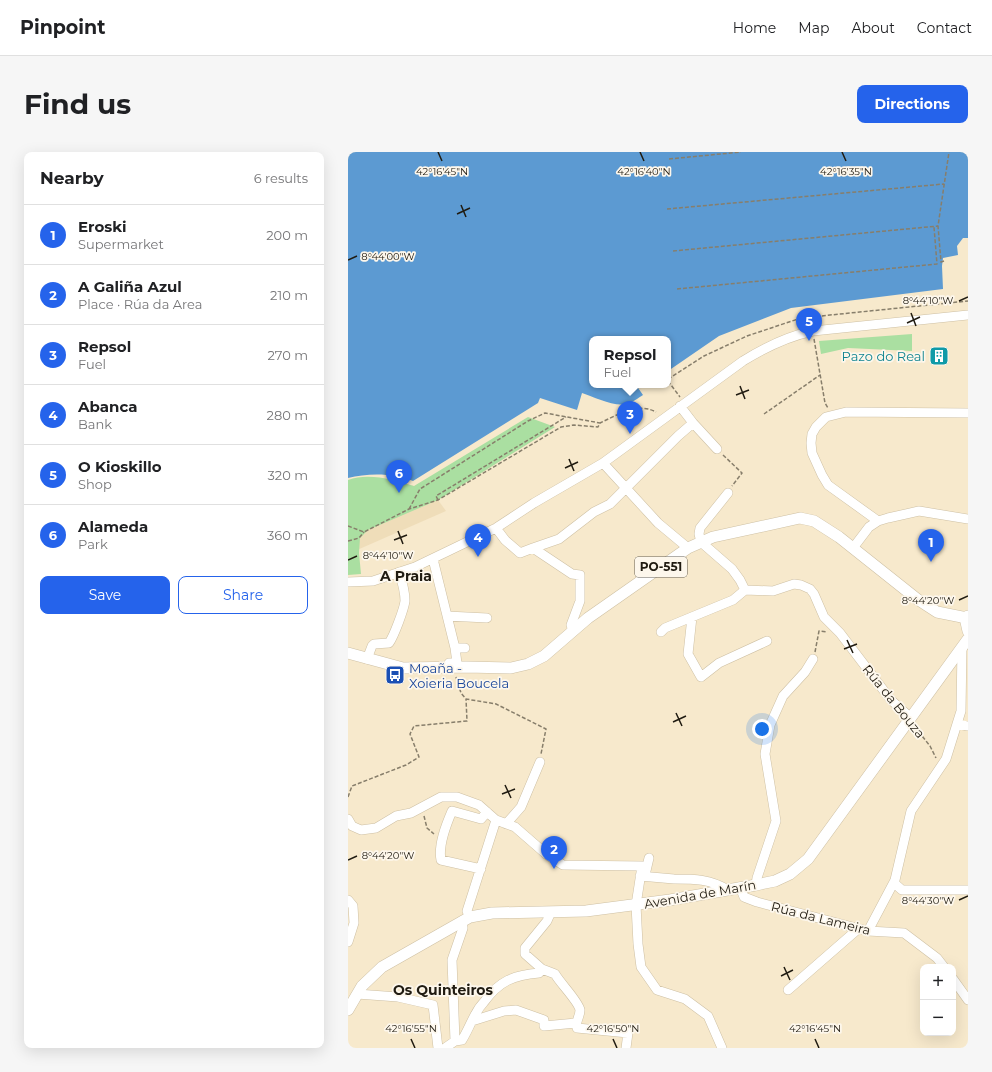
<!DOCTYPE html>
<html lang="en">
<head>
<meta charset="utf-8">
<style>
  :root { --surface:#fff; --page:#f6f6f6; --text:#202124; --muted:#757577; --line:#e0e0e0; --accent:#2563eb }
  body { margin:0; font-family:Montserrat,sans-serif; background:var(--page); color:var(--text) }
  .controls { position:absolute; right:12px; bottom:12px; display:grid; overflow:hidden; border-radius:8px; box-shadow:0 4px 16px #0002 }
  .controls button { width:36px; height:36px; display:grid; place-items:center; padding:0; border:0; border-bottom:1px solid var(--line); background:var(--surface); color:var(--text); font:20px sans-serif }
  .you { position:absolute; left:414px; top:577px; width:14px; height:14px; margin:-10px; border:3px solid #fff; border-radius:50%; background:#1a73e8; box-shadow:0 0 0 6px #1a73e833 }
  .badge { display:grid; place-items:center; width:26px; height:26px; border-radius:50%; background:var(--accent); color:#fff; font-size:13px; font-weight:700 }
  .pin { position:absolute; translate:-50% -33px; filter:drop-shadow(0 1px 2px #0008) }
  .pin::after { content:''; position:absolute; top:21px; width:14px; height:12px; background:inherit; clip-path:polygon(0 0,100% 0,50% 100%) }
  .popup { position:absolute; left:241px; top:184px; width:82px; height:52px; box-sizing:border-box; display:grid; place-content:center; border-radius:8px; background:var(--surface); filter:drop-shadow(0 1px 3px #0005); font-size:13px; white-space:nowrap; color:var(--muted) }
  .popup b { font-size:15px; color:var(--text) }
  .popup::after { content:''; position:absolute; left:50%; top:100%; margin-left:-8px; border:8px solid transparent; border-top-color:var(--surface) }
  .list { margin:0; padding:0; list-style:none }
  h2 { display:flex; justify-content:space-between; align-items:center; height:52px; margin:0; padding:0 16px; font-size:17px }
  h2 small { font-size:13px; font-weight:400; color:var(--muted) }
  .list li { display:grid; grid-template-columns:26px 1fr auto; gap:12px; align-items:center; box-sizing:border-box; height:60px; padding:0 16px; border-top:1px solid var(--line) }
  .list b { display:block; font-size:15px; white-space:nowrap }
  .list p { margin:0; font-size:13px; white-space:nowrap; color:var(--muted) }
  .list em { font-size:13px; font-style:normal; color:var(--muted) }
  .actions { display:flex; gap:8px; padding:12px 16px }
  .actions a { flex:1; padding:9px 0; border:1px solid var(--accent); border-radius:8px; text-align:center; font-size:14px; color:var(--accent) }
  .actions .main { background:var(--accent); color:#fff }
  .map { position:relative; flex:none; width:620px; height:896px; overflow:hidden; border-radius:8px }
  header { display:flex; align-items:center; gap:24px; box-sizing:border-box; height:56px; padding:0 20px; background:var(--surface); border-bottom:1px solid var(--line) }
  header strong { font-size:19px }
  nav { display:flex; gap:22px; margin-inline-start:auto; font-size:14px }
  .intro { display:flex; align-items:center; justify-content:space-between; box-sizing:border-box; height:96px; padding:0 24px }
  h1 { margin:0; font-size:28px }
  .button { padding:10px 18px; border-radius:8px; background:var(--accent); color:#fff; font-size:14px; font-weight:700 }
  main { display:flex; gap:24px; padding:0 24px }
  aside { flex:1; background:var(--surface); border-radius:8px; box-shadow:0 4px 16px #0002 }
  .map>svg:first-child { display:block }
  .built { fill:#efddb9 }
  .green { fill:#aadfa1 }
  .water { fill:#5c9ad2 }
  .lines { fill:none; stroke-linecap:round; stroke-linejoin:round }
  .minor-casing { stroke:#cec0a4; stroke-width:10 }
  .major-casing { stroke:#cec0a4; stroke-width:12 }
  .path { stroke:#877e6b; stroke-width:1.5; stroke-dasharray:4 2; stroke-linecap:butt }
  .minor { stroke:#fff; stroke-width:9 }
  .major { stroke:#fff; stroke-width:11 }
  .ticks { fill:none; stroke:#201b11; stroke-width:1.5 }
  .labels { text-anchor:middle; stroke-width:3.5; stroke-linejoin:round; paint-order:stroke }
  .shield { fill:#fdf7ec; stroke:#625d53; stroke-width:1 }
  .shield-label { font-size:12px; font-weight:bold; fill:#201b11 }
  .culture-label { font-size:13px; fill:#0d838f; stroke:#fdf7ec; text-anchor:end }
  .transit-label { font-size:13px; fill:#164399; stroke:#fdf7ec; text-anchor:start }
  .street-label { font-size:13px; fill:#201b11; stroke:#fdf7ec }
  .neighbourhood-label { font-size:14px; font-weight:bold; fill:#201b11; stroke:#fdf7ec }
  .ticks-label { font-size:10px; text-anchor:middle; fill:#201b11; stroke:#fdf7ec; stroke-width:3.5; stroke-linejoin:round; paint-order:stroke }
</style>
</head>
<body>
<header>
<strong>Pinpoint</strong>
<nav><a>Home</a><a>Map</a><a>About</a><a>Contact</a></nav>
</header>
<div class="intro"><h1>Find us</h1><a class="button">Directions</a></div>
<main>
<aside>
<h2>Nearby<small>6 results</small></h2>
<ul class="list">
<li><span class="badge">1</span><div><b>Eroski</b><p>Supermarket</p></div><em>200 m</em></li>
<li><span class="badge">2</span><div><b>A Galiña Azul</b><p>Place · Rúa da Area</p></div><em>210 m</em></li>
<li><span class="badge">3</span><div><b>Repsol</b><p>Fuel</p></div><em>270 m</em></li>
<li><span class="badge">4</span><div><b>Abanca</b><p>Bank</p></div><em>280 m</em></li>
<li><span class="badge">5</span><div><b>O Kioskillo</b><p>Shop</p></div><em>320 m</em></li>
<li><span class="badge">6</span><div><b>Alameda</b><p>Park</p></div><em>360 m</em></li>
</ul>
<div class="actions"><a class="main">Save</a><a>Share</a></div>
</aside>
<div class="map">
<svg width="620" height="896" viewBox="0 0 620 896">
  <rect width="100%" height="100%" fill="#f7e9cc"/>
  <path class="built" d="M53,330l13,4 24,14 8,11 -98,43v-12l23,-35z"/>
  <path class="green" d="M564,182v17l-64,-3 -27,6 -2,-13z
    M180,265l27,10 -117,73 -70,30 -8,8 -1,15 2,21 -13,1v-95c21,-8 46,0 66,6z"/>
  <path class="water" d="M0,0h620v86h-5l-6,8 1,9 -15,3 -1,8 1,23 -152,19 -72,28 -51,35v-32h-76v46h44l7,10c-5,3 -11,8 -17,9 -12,3 -32,-7 -44,-11l-5,17 -37,-12 -2,5 -125,78c-19,-8 -45,-8 -65,-3z"/>
  <g class="lines">
    <g class="minor-casing">
      <path id="minor" d="M345,271l24,26
        M255,311l55,60 30,25
        M380,341l-28,35 -1,6 2,8 31,27 8,11 5,10
        M530,369l-50,-36 -6,-10 -10,-22 -1,-10 1,-9 4,-7 10,-10 20,-5 122,1
        M148,376l9,12 15,13 13,-5 39,26 8,1v26l-9,24 2,5
        M185,396l26,-9 35,-27 16,-8 68,-68 15,-13 -13,-17
        M505,396l16,-21 9,-6 10,-3 31,-7 49,8
        M85,407l22,89 2,15h-8v2
        M0,430l25,-1 42,-14 81,-39 38,-25 69,-40 140,-102c21,-13 46,-25 70,-30l155,-16
        M397,438l28,1 21,-7 7,1 9,4 4,5 10,23 16,16 51,67 20,18
        M99,464l40,2
        M344,465l-4,37 13,23 18,-14 48,-22
        M313,480l4,-4 68,-28 12,-10
        M107,496h10
        M19,507l5,-13 2,-2 15,-1c5,-7 15,-34 16,-42 0,-10 -3,-20 -6,-29
        M609,572l11,2
        M0,667l4,7 9,4 15,-2 20,-12 15,-3 30,-16h16l22,8 17,15 19,7 31,27 17,11 79,1 -6,39 2,39 3,23 16,23 28,9 23,17 14,32
        M158,672l15,-17 19,-45
        M133,717l-40,-9c-3,-15 5,-35 11,-49l29,8 6,-7
        M297,723l4,-17
        M292,724c12,1 23,2 34,3 21,0 36,0 54,11
        M546,731l8,7h66
        M408,733l1,-7 19,-57 -11,-67 5,-29 13,-29 22,-24 8,-13
        M392,735l4,10 13,5 111,29 36,2 33,25 7,9
        M0,748l5,6 1,17 -6,19
        M122,765l-3,-6 29,-91
        M520,779l27,-51 16,-69 35,-52 15,-48 1,-64
        M194,817l13,5c5,9 24,28 25,36 0,7 -5,11 -3,18l51,5 -2,15
        M605,827l15,21
        M440,838l70,-61
        M9,842l41,3 35,8 5,43
        M124,869l32,-10 12,-1 28,10v6l32,-3
        M107,889l7,-1c5,-8 8,-16 13,-25 2,-4 5,-9 9,-13 15,-21 30,-27 55,-29l3,-4 -17,-15v-6l22,-27 4,-9
        M97,896l10,-7 -3,-81 11,-32 -1,-7"/>
    </g>
    <g class="major-casing">
      <path id="major" d="M620,464l-2,6 2,9
        M0,501l55,15 63,-1 45,1 17,-4 16,-8 44,-38 100,-70 25,-11 87,-19 14,3 25,16 78,62 20,13 30,6
        M0,858l14,-24 20,-19 88,-50 22,-4 94,-2 84,-11 86,-15 19,-4 15,-7 18,-15 160,-220"/>
    </g>
    <path class="path" d="M321,7l72,-7
      M319,57l277,-25
      M325,99l265,-25
      M596,109l-3,1 -3,-36 11,-74
      M329,137l260,-25 -3,-37
      M466,187l11,64 3,5
      M320,227l36,-23 43,-20 54,-18 167,-17
      M320,229l12,16
      M416,262l56,-39
      M375,303l19,18 -10,13
      M90,348l-2,-4 130,-79
      M61,357l11,-20 108,-68 17,-8 55,10
      M0,374l16,6 45,-23 29,-9 123,-73 13,-2 24,2 2,-4c17,-8 38,-21 56,-11
      M0,389l11,-3 5,-6
      M467,500l4,-21 8,1
      M108,525l5,16 5,6 30,5 50,25 -5,25
      M567,575l15,19 6,12
      M0,645l4,-11 54,-21 13,-8 -9,-23 4,-8 53,-5 -1,-22
      M76,664l3,12 7,6"/>
    <use href="#minor" class="minor"/>
    <use href="#major" class="major"/>
  </g>
  <path class="ticks" d="M90,0l4,9M292,0l4,9M494,0l4,9M113,53l5,12M109,62l13,-6M0,108l9,-4M611,149l9,-4M563,161l5,13M559,171l13,-6M392,234l5,13M388,243l13,-5M221,307l5,12M217,316l13,-6M50,379l5,13M46,388l13,-5M0,408l9,-4M611,448l9,-4M499,488l6,13M496,497l13,-5M328,561l6,13M325,570l13,-6M157,633l6,13M154,642l13,-5M0,708l9,-4M611,748l9,-4M436,815l6,13M433,824l12,-6M63,887l4,9M265,887l4,9M467,887l4,9"/>
  <defs>
    <g id="building-square" transform="scale(1)"><rect x="-9" y="-9" width="18" height="18" rx="4" fill="#0f9aa8" stroke="#fdf7ec"/><path d="M-4-6H4V6H1V3H-1V6H-4ZM-2.5-4.3h1.7v1.8h-1.7ZM.8-4.3h1.7v1.8H.8ZM-2.5-1h1.7V.8h-1.7ZM.8-1h1.7V.8H.8Z" fill="#fff"/></g>
    <g id="bus-square" transform="scale(1)"><rect x="-9" y="-9" width="18" height="18" rx="4" fill="#1a4fb4" stroke="#fdf7ec"/><path d="M-5-6H5V4H4V6H2V4H-2V6H-4V4H-5ZM-3.5-4V0h7V-4ZM-3.5 1.2v1.5H-2V1.2ZM2 1.2v1.5H3.5V1.2Z" fill="#fff"/></g>
  </defs>
  <g fill-rule="evenodd">
    <use href="#building-square" x="591" y="204"/>
    <use href="#bus-square" x="47" y="523"/>
  </g>
  <g class="labels">
    <rect class="shield" x="287" y="405" width="52" height="20" rx="3"/>
    <g class="shield-label">
      <text x="313" y="419">PO-551</text>
    </g>
    <g class="culture-label">
      <text x="577" y="209">Pazo do Real</text>
    </g>
    <g class="transit-label">
      <text x="61" y="521">Moaña -<tspan x="61" dy="15">Xoieria Boucela</tspan></text>
    </g>
    <g class="street-label">
      <text transform="translate(546 549) rotate(51)" y="5">Rúa da Bouza</text>
      <text transform="translate(352 742) rotate(-10)" y="5">Avenida de Marín</text>
      <text transform="translate(473 766) rotate(14)" y="5">Rúa da Lameira</text>
    </g>
    <g class="neighbourhood-label">
      <text x="58" y="429">A Praia</text>
      <text x="95" y="843">Os Quinteiros</text>
    </g>
  </g>
  <g class="ticks-label">
    <text x="94" y="23">42°16'45"N</text>
    <text x="296" y="23">42°16'40"N</text>
    <text x="498" y="23">42°16'35"N</text>
    <text x="40" y="108">8°44'00"W</text>
    <text x="580" y="152">8°44'10"W</text>
    <text x="40" y="407">8°44'10"W</text>
    <text x="580" y="452">8°44'20"W</text>
    <text x="40" y="707">8°44'20"W</text>
    <text x="580" y="752">8°44'30"W</text>
    <text x="63" y="880">42°16'55"N</text>
    <text x="265" y="880">42°16'50"N</text>
    <text x="467" y="880">42°16'45"N</text>
  </g>
</svg>
<div class="controls">
<button>+</button>
<button>−</button>
</div>
<div class="you"></div>
<div class="pin badge" style="left:583px;top:410px">1</div>
<div class="pin badge" style="left:206px;top:717px">2</div>
<div class="pin badge" style="left:282px;top:282px">3</div>
<div class="popup"><b>Repsol</b>Fuel</div>
<div class="pin badge" style="left:130px;top:405px">4</div>
<div class="pin badge" style="left:461px;top:189px">5</div>
<div class="pin badge" style="left:51px;top:341px">6</div>
</div>
</main>
</body>
</html>
